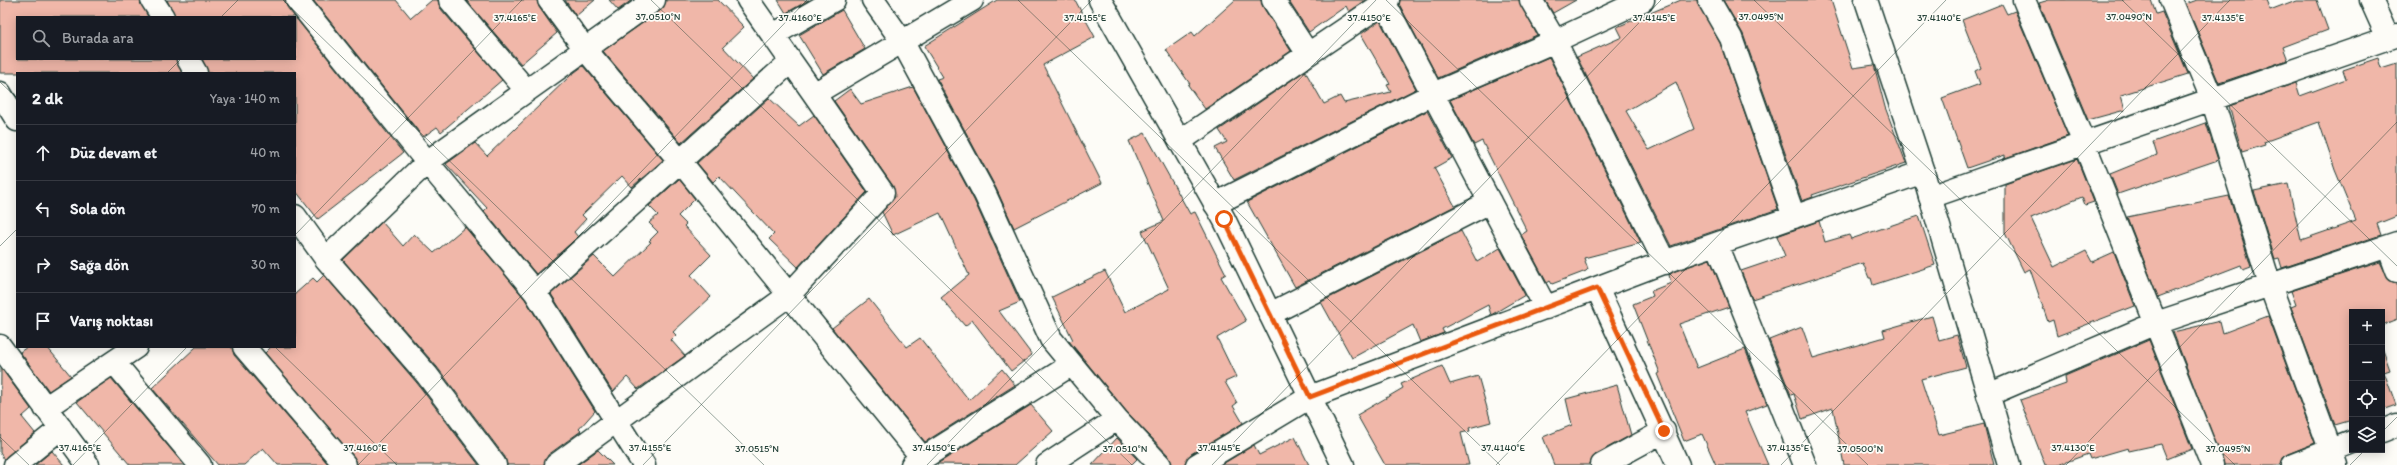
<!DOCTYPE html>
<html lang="tr">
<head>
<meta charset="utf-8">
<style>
  :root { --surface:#171b24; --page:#242831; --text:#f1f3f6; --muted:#9ea1a6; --line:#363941 }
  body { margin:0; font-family:Itim,sans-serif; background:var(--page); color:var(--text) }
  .controls { position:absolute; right:12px; bottom:12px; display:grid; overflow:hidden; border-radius:0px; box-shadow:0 2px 10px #0003 }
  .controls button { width:36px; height:36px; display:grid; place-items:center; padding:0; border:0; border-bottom:1px solid var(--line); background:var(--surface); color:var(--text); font:20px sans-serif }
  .stop { position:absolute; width:12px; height:12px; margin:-9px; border:3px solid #ea580c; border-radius:50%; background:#fff }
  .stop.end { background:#ea580c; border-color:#fff; box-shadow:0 1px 4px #0008 }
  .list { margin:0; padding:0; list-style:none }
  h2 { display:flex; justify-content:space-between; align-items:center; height:52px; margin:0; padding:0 16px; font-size:17px }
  h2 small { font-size:13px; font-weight:400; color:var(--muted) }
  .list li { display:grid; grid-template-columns:26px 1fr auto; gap:12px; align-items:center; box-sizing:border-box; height:56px; padding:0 16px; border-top:1px solid var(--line) }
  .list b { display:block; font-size:15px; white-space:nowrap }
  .list em { font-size:13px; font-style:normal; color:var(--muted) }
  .icon { flex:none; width:22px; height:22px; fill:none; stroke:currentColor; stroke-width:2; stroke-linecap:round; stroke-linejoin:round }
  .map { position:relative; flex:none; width:2397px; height:465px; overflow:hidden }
  .search { position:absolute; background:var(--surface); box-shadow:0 2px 10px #0003; left:16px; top:16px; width:280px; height:44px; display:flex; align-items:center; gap:10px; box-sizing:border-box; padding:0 14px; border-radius:0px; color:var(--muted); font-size:15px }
  .panel { position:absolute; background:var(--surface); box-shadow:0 2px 10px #0003; left:16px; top:72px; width:280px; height:276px; border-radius:0px }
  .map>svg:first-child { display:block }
  .building { fill:#f0b7a9; stroke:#1f3d34; fill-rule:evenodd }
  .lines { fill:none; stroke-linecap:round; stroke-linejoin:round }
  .minor-casing { stroke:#1f3d34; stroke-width:25 }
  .tertiary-casing { stroke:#1f3d34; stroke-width:25 }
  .minor { stroke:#fdfcf7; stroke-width:22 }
  .tertiary { stroke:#fdfcf7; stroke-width:22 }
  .route { stroke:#ea580c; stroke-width:5 }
  .ticks { fill:none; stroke:#1f3d34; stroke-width:1; stroke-opacity:0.45 }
  .ticks-label { font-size:10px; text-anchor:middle; fill:#1f3d34; stroke:#fdfcf7; stroke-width:3.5; stroke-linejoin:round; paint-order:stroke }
</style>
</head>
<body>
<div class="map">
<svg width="2397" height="465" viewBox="0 0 2397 465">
  <rect width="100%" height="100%" fill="#fdfcf7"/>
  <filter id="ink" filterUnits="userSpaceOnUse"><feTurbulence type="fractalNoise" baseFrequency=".025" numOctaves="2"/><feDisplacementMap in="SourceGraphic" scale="8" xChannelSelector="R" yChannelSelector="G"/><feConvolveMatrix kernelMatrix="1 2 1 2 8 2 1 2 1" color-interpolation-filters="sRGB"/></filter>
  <g filter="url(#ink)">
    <path class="building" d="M0,0h140l8,17h-131v42h159l6,14h-182z
      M167,0h118l2,7 8,10h-120z
      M313,0h83l15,18 21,-18h6l2,8 62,72 -61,52 -4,-5 -14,10z
      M466,0h71l2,7 18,26 -36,31z
      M565,0h30l-19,16z
      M609,0h23l-14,10z
      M666,0h52l26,27 -21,20 30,32 -72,64 -78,-92 58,-41z
      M778,0h31l-23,13z
      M997,0h78l20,37 -52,28 59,118 -88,45 -18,-40 -59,-109 6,-2 -19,-31z
      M1235,0h26l2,7 28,44 -86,58 -17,-24 2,-1 -24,-34 26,-18 3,4z
      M1288,0h78l-17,12 -3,-6 -37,26z
      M1400,0h119l18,35 -99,43 -39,-74z
      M1545,0h31l-23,13z
      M1681,0h16l23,43 58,166 -107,37 -94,-189 45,-20 -5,-10zM1676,82l18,47 -45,21 -23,-39z
      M1723,0h108l22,68 21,-3 11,42 21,56 -94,32 1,2 -11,4 -59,-167z
      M2049,0h102l5,14 6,-2 26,62 -67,21 4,15 -37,10 -49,-117z
      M2197,0h69l4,10 26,-10h21l11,30 -45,17 5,13 -69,23 -33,-79z
      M2002,4l5,10 8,-3 53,125 -63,22v-3l-38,13 -25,-70 38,-14 -5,-13 6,-3 -19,-48z
      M842,10l23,39 -42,25 -24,-39z
      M295,17l108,136 -85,66 -23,-29v-117h-87l-6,-14h93z
      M1380,21l36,68 -182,91 -19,-32 12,-6 -8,-12 86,-59 19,33 16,-8 4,7 47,-11 -4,-7 3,-1 -29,-50z
      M1549,57l92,186 -57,15 4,11 -2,2 -34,13 -2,-3 -3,2 -26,-48 6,-4 -45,-90 -8,4 -24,-45z
      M2378,58l3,10 16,-5v153l-20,8 4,11 -99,33 -3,-10 -4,1 -21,-68 34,-7 13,56 55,-19 -21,-51 -16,-48 -55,20 1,3 -23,7 -13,-46 67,-23 4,13 46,-17 -3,-9z
      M583,66l80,94 -31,27 -10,-11 -40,39 4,4 -12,13 4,5 -42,37 -52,-63 3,-3 -41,-44 29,-21 12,13 84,-81z
      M913,87l61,113 46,102 -21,9 33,44 -21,16 -39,-51 -7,6 -24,-28 28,-23 -29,-62 -47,22 -11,-23 13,-15 -2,-11 -59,-85 16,-12 11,15z
      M769,98l30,28 15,-11 53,77 -69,75 -29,-28 5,-5 -20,-21 -35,-37 -6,6 -16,-19z
      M1427,111l25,47 -18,10 21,38 -160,81 -48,-85z
      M2206,123l12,37 -100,34 -8,-20 47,-19 -4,-13z
      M1145,133l45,81 5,-2 31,62 -5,3 25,44 -29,17 19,39 -11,5 12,21 -4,3 10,17 -52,31 -6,11h-13l-3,-9 -43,-45 -57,-70 4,-1 -21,-43 53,-26 20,41 44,-23 -27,-58 22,-10 -35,-80z
      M2077,159l17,43 -9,3 -3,-8 -51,21 23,49 32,-16 6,11 22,-10 21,54 -78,30 -4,-16 -5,2 -18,-53 -6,3 -19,-39v-49z
      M679,179l16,20 -17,17 8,8 -2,2 27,29 -20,20 20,22 -38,35 3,3 -5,5 14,16 -47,33 -11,-12 -14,15 -62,-98 43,-38 21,21 36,-35 -2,-1 9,-9 -9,-9 9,-8 -9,-9z
      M2229,196l22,71 -8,3 -2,-5 -83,32 -31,-80z
      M1919,216l16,49 -62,20 -2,-7h-2l-6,-15 -111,36 -11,-28 44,-15 -8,-20 42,-15 6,21 24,-7 2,4z
      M382,222l21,24 11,-12 20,19 31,-26 60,72 70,112 -16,18 2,2 -33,24 -4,10h-37l-2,-8 -68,-90 -94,-107z
      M1461,231l16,31 23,-14 25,47 -34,20 -3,-10 -46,24 2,4 -24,9 -7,-17 -61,33 -31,-56z
      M1710,259l19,48 -50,17 18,44 48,-19 22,55 -22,8 23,53h-52l-14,-31 -18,7 -27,-67 3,-1 -27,-69 20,-8 -2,-5 20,-8 -2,-8 4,-3z
      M2380,262l9,18 8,3v37l-15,6v-14h-30v108l-17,5 -44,-118 5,-2 -5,-14z
      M324,275l93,108 62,82h-122l-3,-8 -89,-104 6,-6h24v-53l18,-16 4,4z
      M869,299l38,48 13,-9 49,62 33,-31 13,16 -90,57 -93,-114z
      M1932,316l7,24 18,-5 9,32 -45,12 18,56 45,-11 10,41h-150l-11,-57 -31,11 -8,-25 -3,1 -22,-55 33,-13 11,31 72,-21 -2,-7z
      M2268,316l47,127 -27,11 -5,4 -2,7h-57l-51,-133 47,-11 3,12z
      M2149,340l43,109 -25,10 -6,-15 -32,7 -1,-3 -38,11 -2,-5 -30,11h-13l-25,-65 46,-16 -1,-8z
      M27,347h20l24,29 -22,15 -29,-39z
      M196,347h36l2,8 95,110h-51l-15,-17 -19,17h-26l-66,-77z
      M2382,347l8,23 -6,2 12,33 -14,5z
      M1442,366l8,18 28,-8 13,46 -22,6 1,3 -9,2 8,32h-84l-28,-50 46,-27 -2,-4z
      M1,368l30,41 -9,8 13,16 -31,26 -4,-6z
      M111,378l73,87h-54l-53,-63z
      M1617,385l14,50 -35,19 -7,11h-35l-11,-28 29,-12 -6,-26z
      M1031,405l22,26 -38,34 -78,-1z
      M1295,437l14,28h-88l33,-20 5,10z
      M1117,438l20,21 -6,6h-39z
      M598,450l15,15h-36z
      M52,451l12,14h-29z"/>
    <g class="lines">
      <g class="minor-casing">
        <path id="minor" d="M152,0l11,17
          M297,0l130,162 108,130 109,173
          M450,0l76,90
          M549,0l36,49 94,111 244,299
          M748,0l66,94 158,-94
          M873,0l29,41 83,153 66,145 66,80 43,46
          M1273,0l35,54
          M1383,0l163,308
          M1531,0l24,41 110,222
          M1709,0l22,38 63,179
          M2024,0l60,143 128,322
          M2171,0l41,99 58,186 66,180
          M2371,0l17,38
          M773,35l61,-35
          M188,59l8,14
          M0,93l17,27
          M1180,141l208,-141
          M1930,197l467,-162
          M1215,204l218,-110 122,-53 88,-41
          M295,216l31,43 101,116 68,90
          M1717,244l88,221
          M2388,246l9,25
          M326,259l101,-97 227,-162
          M1597,288l81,177
          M535,292l255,-230
          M1270,314l220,-112
          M0,346l88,119
          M244,347l101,118
          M114,362l86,103
          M1988,395l168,-72 241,-80
          M45,408l91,-61
          M2382,431l15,-6
          M15,465l46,-37
          M556,465l233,-170 94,-102 -69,-99
          M912,465l159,-100
          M1047,465l70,-46
          M1197,465l113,-68 360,-137 253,-88
          M1602,465l62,-34
          M2293,465l59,-23"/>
      </g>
      <g class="tertiary-casing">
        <path id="tertiary" d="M1100,0l124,219 119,246
          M1866,0l57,172 86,293"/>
      </g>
      <use href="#minor" class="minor"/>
      <use href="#tertiary" class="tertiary"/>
    </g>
  </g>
  <g class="lines" filter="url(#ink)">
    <path class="route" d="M1224,219l86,178 287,-109 67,143"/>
  </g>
  <path class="ticks" d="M283,0l481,465M651,0l481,465M1018,0l482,465M1386,0l482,465M1754,0l481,465M2122,0l275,266M221,17l17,-17M167,73l14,-14M0,82l17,16M295,235l227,-235M0,246l17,-17M275,347l122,118M2382,432l15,-15M0,437l29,28M73,465l114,-118M358,465l449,-465M643,465l449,-465M927,465l449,-465M1212,465l449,-465M1496,465l450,-465M1781,465l449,-465M2066,465l331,-343M2350,465l15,-15"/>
  <g class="ticks-label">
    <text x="658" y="20">37.0510°N</text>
    <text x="1761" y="20">37.0495°N</text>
    <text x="2129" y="20">37.0490°N</text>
    <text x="1369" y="21">37.4150°E</text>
    <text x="1654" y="21">37.4145°E</text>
    <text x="515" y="21">37.4165°E</text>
    <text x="800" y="21">37.4160°E</text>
    <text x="1085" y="21">37.4155°E</text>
    <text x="1939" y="21">37.4140°E</text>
    <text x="2223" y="21">37.4135°E</text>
    <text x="80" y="451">37.4165°E</text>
    <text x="365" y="451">37.4160°E</text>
    <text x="650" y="451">37.4155°E</text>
    <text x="934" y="451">37.4150°E</text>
    <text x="1219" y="451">37.4145°E</text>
    <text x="1503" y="451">37.4140°E</text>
    <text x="1788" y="451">37.4135°E</text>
    <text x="2073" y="451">37.4130°E</text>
    <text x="757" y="452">37.0515°N</text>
    <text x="1125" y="452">37.0510°N</text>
    <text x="1860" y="452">37.0500°N</text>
    <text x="2228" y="452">37.0495°N</text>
  </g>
</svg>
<div class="controls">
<button>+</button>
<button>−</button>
<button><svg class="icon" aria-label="locate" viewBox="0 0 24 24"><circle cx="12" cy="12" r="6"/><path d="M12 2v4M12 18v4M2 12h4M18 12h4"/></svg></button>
<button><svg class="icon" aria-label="layers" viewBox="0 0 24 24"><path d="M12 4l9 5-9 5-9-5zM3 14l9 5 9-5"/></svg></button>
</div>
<div class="stop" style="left:1224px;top:219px"></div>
<div class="stop end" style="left:1664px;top:431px"></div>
<div class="search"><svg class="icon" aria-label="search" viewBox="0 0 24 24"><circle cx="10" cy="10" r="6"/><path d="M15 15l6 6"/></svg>Burada ara</div>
<section class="panel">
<h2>2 dk<small>Yaya · 140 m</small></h2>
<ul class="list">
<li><svg class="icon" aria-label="ahead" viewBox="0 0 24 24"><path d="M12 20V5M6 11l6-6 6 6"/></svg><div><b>Düz devam et</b></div><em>40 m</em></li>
<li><svg class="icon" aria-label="left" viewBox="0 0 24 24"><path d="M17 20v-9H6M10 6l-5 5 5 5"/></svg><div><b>Sola dön</b></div><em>70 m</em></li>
<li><svg class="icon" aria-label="right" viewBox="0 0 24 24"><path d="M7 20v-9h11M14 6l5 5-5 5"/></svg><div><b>Sağa dön</b></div><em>30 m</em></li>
<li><svg class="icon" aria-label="arrive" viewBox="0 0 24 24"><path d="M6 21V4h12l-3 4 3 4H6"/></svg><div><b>Varış noktası</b></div></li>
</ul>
</section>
</div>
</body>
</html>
